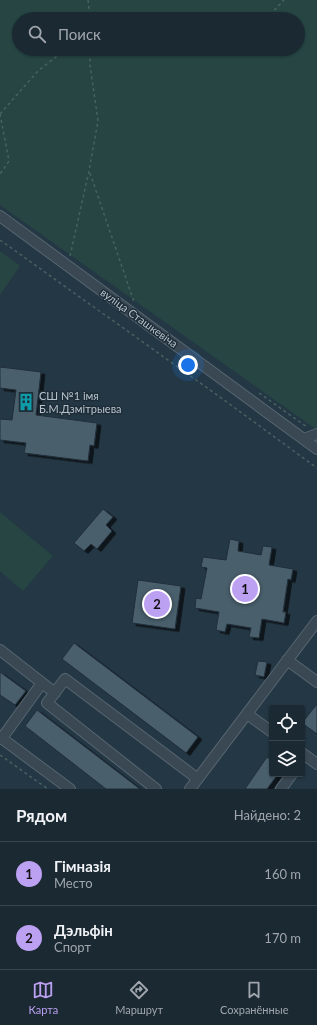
<!DOCTYPE html>
<html lang="ru">
<head>
<meta charset="utf-8">
<style>
  :root { --surface:#1b2933; --page:#24313b; --text:#f1f3f6; --muted:#a0a6ac; --line:#39454e; --accent:#bca0f2 }
  body { margin:0; font-family:Lato,sans-serif; background:var(--page); color:var(--text) }
  .controls { position:absolute; right:12px; bottom:12px; display:grid; overflow:hidden; border-radius:4px; box-shadow:0 1px 3px #0004 }
  .controls button { width:36px; height:36px; display:grid; place-items:center; padding:0; border:0; border-bottom:1px solid var(--line); background:var(--surface); color:var(--text); font:20px sans-serif }
  .you { position:absolute; left:188px; top:365px; width:14px; height:14px; margin:-10px; border:3px solid #fff; border-radius:50%; background:#1a73e8; box-shadow:0 0 0 6px #1a73e833 }
  .badge { display:grid; place-items:center; width:26px; height:26px; border-radius:50%; background:var(--accent); color:#111; font-size:13px; font-weight:700 }
  .pin { position:absolute; translate:-50% -50%; border:2px solid #fff; box-shadow:0 1px 4px #0006 }
  .list { margin:0; padding:0; list-style:none }
  h2 { display:flex; justify-content:space-between; align-items:center; height:52px; margin:0; padding:0 16px; font-size:17px }
  h2 small { font-size:13px; font-weight:400; color:var(--muted) }
  .list li { display:grid; grid-template-columns:26px 1fr auto; gap:12px; align-items:center; box-sizing:border-box; height:64px; padding:0 16px; border-top:1px solid var(--line) }
  .list b { display:block; font-size:15px; white-space:nowrap }
  .list p { margin:0; font-size:13px; white-space:nowrap; color:var(--muted) }
  .list em { font-size:13px; font-style:normal; color:var(--muted) }
  .icon { flex:none; width:22px; height:22px; fill:none; stroke:currentColor; stroke-width:2; stroke-linecap:round; stroke-linejoin:round }
  .map { position:relative; flex:none; width:317px; height:789px; overflow:hidden }
  .search { position:absolute; background:var(--surface); box-shadow:0 1px 3px #0004; left:12px; right:12px; top:12px; height:44px; display:flex; align-items:center; gap:10px; box-sizing:border-box; padding:0 14px; border-radius:22px; color:var(--muted); font-size:15px }
  .sheet { height:180px; background:var(--surface) }
  nav { display:flex; justify-content:space-around; align-items:center; box-sizing:border-box; height:56px; border-top:1px solid var(--line); background:var(--surface); font-size:11px; color:var(--muted) }
  nav a { display:grid; justify-items:center; gap:2px }
  nav .on { color:var(--accent) }
  .map>svg:first-child { display:block }
  .green { fill:#264543; fill-rule:evenodd }
  .building { fill:#4a5f6c; stroke:#202f3a; filter:url(#shadow) }
  .lines { fill:none; stroke-linecap:round; stroke-linejoin:round }
  .minor-casing { stroke:#576670; stroke-width:12 }
  .path { stroke:#476261; stroke-width:1.5; stroke-dasharray:3 3; stroke-linecap:butt }
  .minor { stroke:#394853; stroke-width:10 }
  .labels { text-anchor:middle; stroke-width:3; stroke-linejoin:round; paint-order:stroke }
  .street-label { font-size:11px; fill:#b6c3cd; stroke:#1e2d38 }
  .poi-label { font-size:11px; fill:#b6c3cd; stroke:#1e2d38; text-anchor:start }
</style>
</head>
<body>
<div class="map">
<svg width="317" height="789" viewBox="0 0 317 789">
  <defs>
    <filter id="shadow"><feDropShadow dx="4" dy="2.5" stdDeviation="0" flood-color="#0009"/></filter>
  </defs>
  <rect width="100%" height="100%" fill="#243744"/>
  <path class="green" d="M0,0h317v430l-317,-225zM19,19h279v30h-279z
    M0,251l20,15 -20,29z
    M0,512l53,44 -30,35 -23,-20z"/>
  <path class="building" d="M0,367l41,5 -5,43 61,8 -3,23 -4,-1 -2,16 -64,-8 2,-10 -26,-3v-21l12,1 4,-30 -16,-2z
    M103,509l10,8 -7,8 6,6 -15,18 -6,-5 -7,7 -10,-8z
    M230,539l9,2 -1,10 23,4 2,-9 9,1 -3,18 24,4 -2,11 -3,-1 -5,33h3l-2,11 -22,-4 -3,19 -10,-1 2,-9 -24,-4 -2,8 -9,-2 3,-18 -24,-4 1,-10 5,1 6,-31 -6,-1 2,-10 23,3z
    M138,580l43,6 -6,43 -43,-6z
    M74,643l124,94 -12,16 -124,-94z
    M258,661l9,1 -3,15 -9,-2z
    M0,672l26,19 -11,14 -15,-10z
    M317,704v30l-15,-11z
    M37,710l103,79h-34l-81,-63z
    M267,757l5,4v13h6l-11,15h-22z"/>
  <g class="lines">
    <g class="minor-casing">
      <path id="minor" d="M0,216l317,233
        M304,439l13,-5
        M0,650l55,43
        M287,660l30,22
        M247,714l25,18
        M0,737l70,52
        M2,738l40,-55
        M302,753l15,11
        M156,789l-109,-86 18,-24 133,100
        M190,789l127,-168
        M281,789l11,-15"/>
    </g>
    <path class="path" d="M88,0l2,19
      M266,19l18,-19
      M0,114l38,-43 28,-22
      M0,114l9,47 -9,13
      M90,173l44,129
      M0,240l224,160 93,68
      M70,256l19,-85 9,-50 -8,-56v-16
      M259,393l48,34
      M0,755l48,34"/>
    <use href="#minor" class="minor"/>
  </g>
  <defs>
    <g id="building-bare" transform="scale(1.38)"><path d="M-4-6H4V6H1V3H-1V6H-4ZM-2.5-4.3h1.7v1.8h-1.7ZM.8-4.3h1.7v1.8H.8ZM-2.5-1h1.7V.8h-1.7ZM.8-1h1.7V.8H.8Z" fill="#0f9aa8" stroke="#1e2d38" stroke-width="2.5" paint-order="stroke"/></g>
  </defs>
  <g fill-rule="evenodd">
    <use href="#building-bare" x="26" y="402"/>
  </g>
  <g class="labels">
    <g class="street-label">
      <text transform="translate(139 318) rotate(36)" y="4">вуліца Сташкевіча</text>
    </g>
    <g class="poi-label">
      <text x="39" y="400">СШ №1 імя<tspan x="39" dy="13">Б.М.Дзмітрыева</tspan></text>
    </g>
  </g>
</svg>
<div class="controls">
<button><svg class="icon" aria-label="locate" viewBox="0 0 24 24"><circle cx="12" cy="12" r="6"/><path d="M12 2v4M12 18v4M2 12h4M18 12h4"/></svg></button>
<button><svg class="icon" aria-label="layers" viewBox="0 0 24 24"><path d="M12 4l9 5-9 5-9-5zM3 14l9 5 9-5"/></svg></button>
</div>
<div class="you"></div>
<div class="pin badge" style="left:245px;top:589px">1</div>
<div class="pin badge" style="left:157px;top:604px">2</div>
<div class="search"><svg class="icon" aria-label="search" viewBox="0 0 24 24"><circle cx="10" cy="10" r="6"/><path d="M15 15l6 6"/></svg>Поиск</div>
</div>
<section class="sheet">
<h2>Рядом<small>Найдено: 2</small></h2>
<ul class="list">
<li><span class="badge">1</span><div><b>Гімназія</b><p>Место</p></div><em>160 m</em></li>
<li><span class="badge">2</span><div><b>Дэльфін</b><p>Спорт</p></div><em>170 m</em></li>
</ul>
</section>
<nav>
<a class="on"><svg class="icon" aria-label="map" viewBox="0 0 24 24"><path d="M3 6l6-2 6 2 6-2v14l-6 2-6-2-6 2zM9 4v14M15 6v14"/></svg>Карта</a>
<a><svg class="icon" aria-label="directions" viewBox="0 0 24 24"><path d="M12 3l9 9-9 9-9-9zM9 14v-3h6M13 9l2 2-2 2"/></svg>Маршрут</a>
<a><svg class="icon" aria-label="saved" viewBox="0 0 24 24"><path d="M7 4h10v16l-5-4-5 4z"/></svg>Сохранённые</a>
</nav>
</body>
</html>
